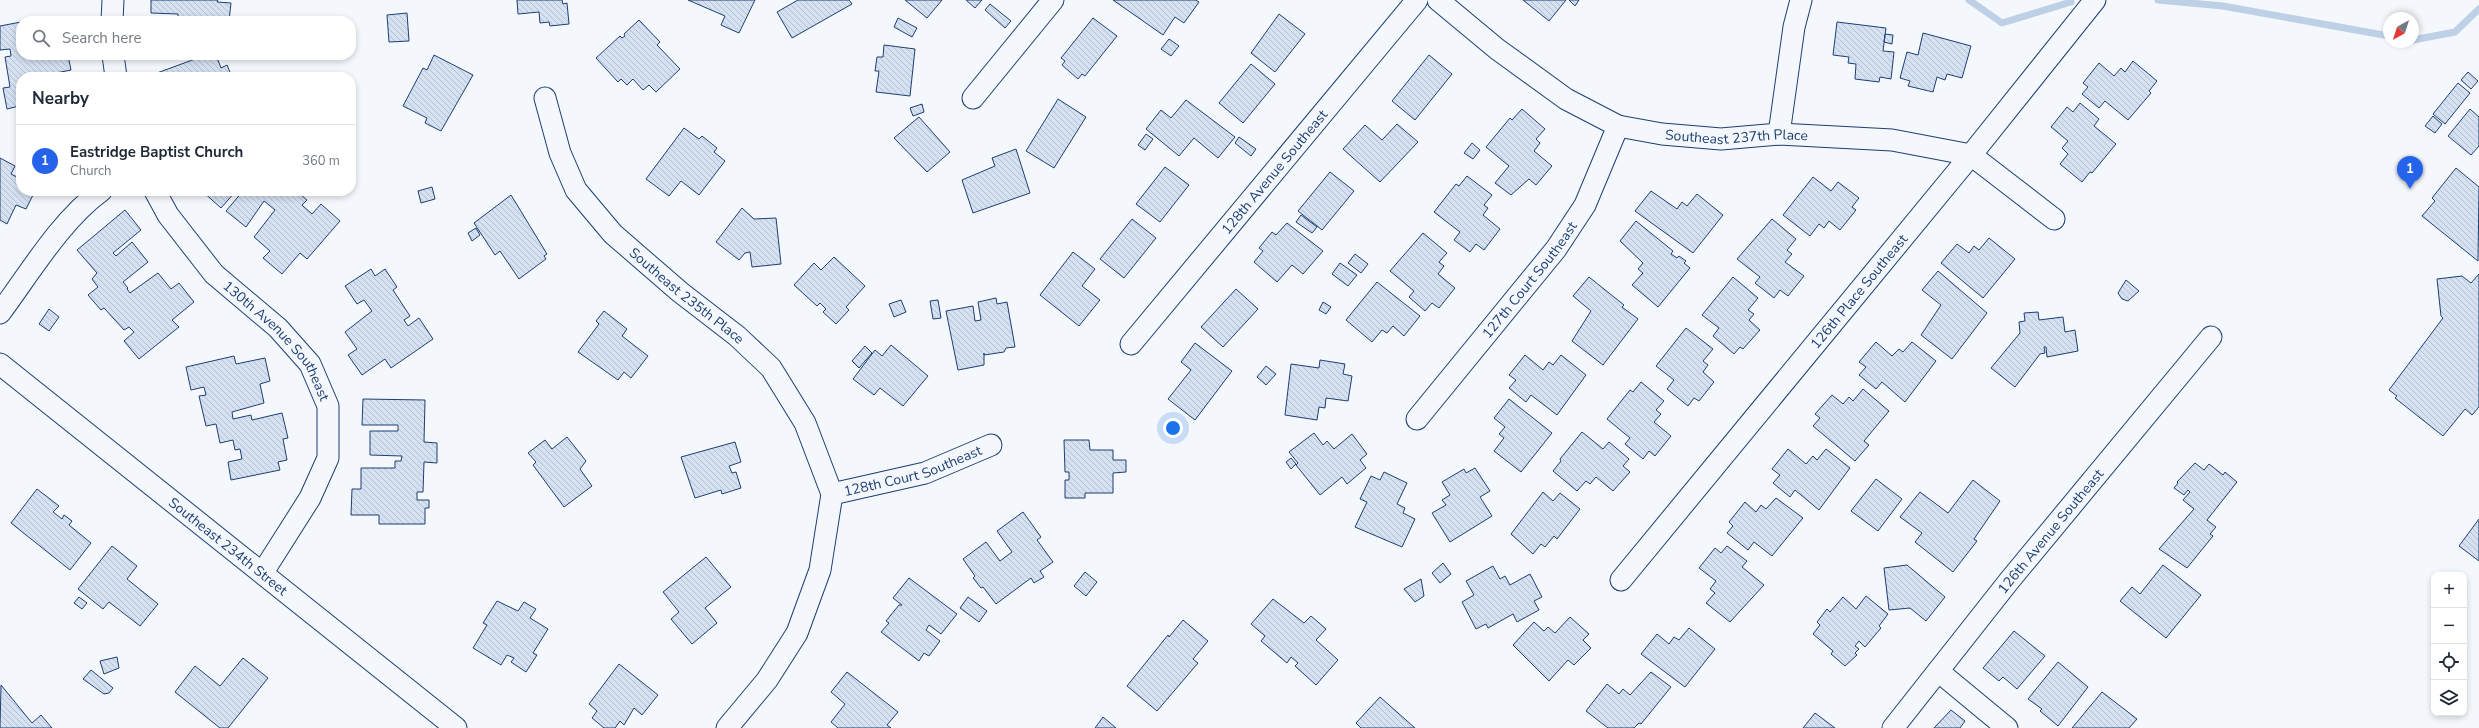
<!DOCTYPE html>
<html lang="en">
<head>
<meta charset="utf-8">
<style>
  :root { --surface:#fff; --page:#f6f6f7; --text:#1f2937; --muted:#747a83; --line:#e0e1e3; --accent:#2563eb }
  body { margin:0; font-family:"Nunito Sans",sans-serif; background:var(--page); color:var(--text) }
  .controls { position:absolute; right:12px; bottom:12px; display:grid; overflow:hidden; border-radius:8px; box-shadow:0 2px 6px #0003 }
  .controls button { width:36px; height:36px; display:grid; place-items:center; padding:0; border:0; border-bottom:1px solid var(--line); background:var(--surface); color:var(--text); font:20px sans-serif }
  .compass { position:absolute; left:2383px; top:12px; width:36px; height:36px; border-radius:50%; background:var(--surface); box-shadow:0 2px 6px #0003; rotate:219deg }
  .you { position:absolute; left:1173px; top:428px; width:14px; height:14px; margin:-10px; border:3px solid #fff; border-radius:50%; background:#1a73e8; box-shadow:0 0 0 6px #1a73e833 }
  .badge { display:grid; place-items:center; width:26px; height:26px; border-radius:50%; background:var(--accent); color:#fff; font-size:13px; font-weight:700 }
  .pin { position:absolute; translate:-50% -33px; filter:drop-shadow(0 1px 2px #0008) }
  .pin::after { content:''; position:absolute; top:21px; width:14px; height:12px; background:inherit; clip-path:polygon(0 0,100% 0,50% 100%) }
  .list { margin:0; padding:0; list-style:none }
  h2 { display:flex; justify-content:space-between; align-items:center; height:52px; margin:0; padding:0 16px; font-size:17px }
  h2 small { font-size:13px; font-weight:400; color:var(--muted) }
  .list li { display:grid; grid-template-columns:26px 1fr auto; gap:12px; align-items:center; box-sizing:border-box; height:72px; padding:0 16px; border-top:1px solid var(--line) }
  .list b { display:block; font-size:15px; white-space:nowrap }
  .list p { margin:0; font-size:13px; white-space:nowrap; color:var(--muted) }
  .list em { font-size:13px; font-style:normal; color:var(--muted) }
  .icon { flex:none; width:22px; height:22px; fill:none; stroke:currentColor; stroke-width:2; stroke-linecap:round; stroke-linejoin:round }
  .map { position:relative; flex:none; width:2479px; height:728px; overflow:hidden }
  .search { position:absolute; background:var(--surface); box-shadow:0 2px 6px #0003; left:16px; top:16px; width:340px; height:44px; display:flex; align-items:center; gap:10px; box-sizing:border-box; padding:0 14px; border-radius:16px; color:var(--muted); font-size:15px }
  .panel { position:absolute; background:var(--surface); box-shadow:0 2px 6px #0003; left:16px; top:72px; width:340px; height:124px; border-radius:16px }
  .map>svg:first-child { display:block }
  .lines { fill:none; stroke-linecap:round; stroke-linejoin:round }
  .stream { stroke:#bed0e5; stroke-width:7 }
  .building { fill:url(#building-back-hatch); stroke:#1d3f73 }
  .street-casing { stroke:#1d3f73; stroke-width:23 }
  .street { stroke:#f4f7fb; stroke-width:21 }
  .labels { text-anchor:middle; stroke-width:3; stroke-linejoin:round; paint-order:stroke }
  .street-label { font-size:14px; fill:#1d3f73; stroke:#f4f7fb }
</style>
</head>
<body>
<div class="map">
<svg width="2479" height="728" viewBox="0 0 2479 728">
  <defs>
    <pattern id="building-back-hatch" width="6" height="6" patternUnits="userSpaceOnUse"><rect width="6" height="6" fill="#d5e0f0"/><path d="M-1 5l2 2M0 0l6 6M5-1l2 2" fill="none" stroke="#b6c1d1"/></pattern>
  </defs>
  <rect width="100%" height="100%" fill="#f4f7fb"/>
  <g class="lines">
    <path class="stream" d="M1969,0l33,23 69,-21
      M2158,0l65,6 166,30
      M2413,40l42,-8 24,-23"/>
  </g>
  <path class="building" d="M151,0h67l-1,2 14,1 -2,18h-51v-7l-27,-1z
    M517,0h45l1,4 4,-1 2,21 -19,2 -1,-4 -9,1 -1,-11 -21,2z
    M688,0h67l-16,33 -18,-8 4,-9z
    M798,0h51l3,4 -60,34 -15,-26z
    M905,0h37l-15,18z
    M966,0h16l-7,8z
    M1113,0h83l3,2 -15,21 -9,-6 -12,18z
    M1523,0h43l-17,21z
    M1569,0h10l-4,6z
    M990,4l21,17 -6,7 -20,-18z
    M407,13l2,28 -20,1 -2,-27z
    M1279,14l26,20 -30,38 -24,-19z
    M43,18l1,3h-16z
    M898,18l19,10 -5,9 -18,-10z
    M1093,18l24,18 -32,40 -3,-2 -4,5 -16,-14 3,-4 -4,-3z
    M639,20l21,22 -3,3 23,24 -24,23 -7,-7 -6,5 -10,-11 -6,6 -6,-6 -3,3 -22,-24 24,-22 2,2 3,-2 -1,-2z
    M21,22v33h47l3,15 -35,7h-15v39l-2,-10 -12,3 -4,-21 7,-1 -5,-30 6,-1 -1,-7 -10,1v-24z
    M1837,22l49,6 -3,23 11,1 -3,27 -11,-2 -1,5 -24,-3 1,-15 -8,-1 1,-6 -16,-2z
    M1923,33l48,13 -9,32 -15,-4 -2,6 -8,-3 -4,15 -25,-6 2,-5 -10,-3 7,-26 11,3z
    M1885,34l8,1 -1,9 -8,-2z
    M1169,39l10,7 -8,10 -10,-7z
    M884,45l31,4 -5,47 -34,-4 3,-21h-4l2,-14h6z
    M206,55h10l5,13 6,-3 5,12h-73l-2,-4z
    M434,55l39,20 -32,56 -16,-8 2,-5 -24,-12 20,-38 4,2z
    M1429,55l23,19 -37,46 -23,-19z
    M2133,61l24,20 -8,10 2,2 -23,27 -23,-19 -6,7 -17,-14 6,-7 -5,-4 16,-20 15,13 7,-8 4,4z
    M1251,64l24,20 -32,39 -24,-20z
    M2468,72l10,9 -7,8 -10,-9z
    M2458,83l12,10 -25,31 -12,-10z
    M1058,99l28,18 -32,51 -28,-17z
    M1186,100l49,37 -17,21 -24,-20 -15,18 -33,-27 15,-19 10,8z
    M2080,103l19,16 -5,7 22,18 -24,29 -2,-1 -8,10 -22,-18 8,-10 -6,-6 6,-7 -17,-14 16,-20 6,5z
    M922,104l2,8 -11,4 -3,-8z
    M1522,109l23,20 -9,10 4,4 -6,8 18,15 -16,19 -7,-6 -18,16 -16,-12 14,-17 -23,-19 24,-29 2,2z
    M2470,109l9,8v29l-8,9 -23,-19z
    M2433,116l9,8 -7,9 -10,-7z
    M919,117l31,35 -23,20 -33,-34z
    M1397,124l21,18 -38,40 -37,-33 22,-24 17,15z
    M684,128l15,11 3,-3 15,12 -3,4 11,9 -26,34 -18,-14 -12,15 -23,-17z
    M1146,134l7,5 -8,11 -7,-5z
    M1239,137l17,12 -5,7 -16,-13z
    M1472,143l8,7 -7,9 -9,-6z
    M1016,149l14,44 -57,20 -11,-33 33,-14 -3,-8z
    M0,158l15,8 -4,8 10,5v12h14l-9,18 -10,-4 -9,19 -7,-4z
    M1165,167l24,18 -29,37 -24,-18z
    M2456,168l23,19 -1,74 -56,-45 13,-15 -3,-3z
    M1330,172l24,19 -32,39 -24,-19z
    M1467,176l25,19 -8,10 4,3 -5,7 17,14 -16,21 -8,-6 -6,8 -16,-12 6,-8 -26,-20 22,-28 3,2z
    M1813,177l18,14 7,-9 21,16 -7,9 4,3 -16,20 -11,-9 -5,7 -5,-4 -9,12 -27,-21z
    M432,187l3,12 -14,4 -3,-12z
    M202,191h34l-15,17z
    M243,191h53l11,9 -5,5 10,9 9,-10 19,17 -33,38 -7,-6 -18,21 -19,-16 7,-7 -16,-14 21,-27 -11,-9 -18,26 -20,-16z
    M1651,191l26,18 5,-7 5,4 10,-12 26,21 -30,38 -58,-42z
    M511,195l36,59 -3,2 2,3 -27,20 -19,-28 -5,4 -21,-32z
    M742,208l12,11 22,-1 5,46 -29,3 -2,-15 -5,1 -6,7 -23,-18z
    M125,210l16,20 -28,23 3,3 16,-14 16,20 -25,20 5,6 -1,1 3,4 28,-20 13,16 8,-6 15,19 -22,18 7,7 -40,32 -15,-18 10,-9 -5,-5 -5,3 -20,-22 -3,2 -13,-15 10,-8 -6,-8 5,-6 -20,-23z
    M1301,215l16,12 -5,6 -16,-11z
    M1132,219l24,19 -32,40 -24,-19z
    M1772,219l24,20 -9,11 5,4 -7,8 19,14 -16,20 -8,-6 -6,8 -19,-15 5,-6 -23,-18z
    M1636,221l37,30 -2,3 6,4 2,-2 7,5 -2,2 6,5 -32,39 -26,-22 11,-12 -5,-4 5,-6 -23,-22z
    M1287,223l36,28 -20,23 -11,-9 -15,17 -23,-20 9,-11 -4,-3 13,-16 4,3z
    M476,228l4,7 -8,6 -4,-8z
    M1423,233l24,20 -8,9 5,4 -6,8 17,14 -16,20 -7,-5 -7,8 -16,-14 5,-6 -24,-20z
    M1989,238l26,21 -32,39 -42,-35 16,-19 12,9 5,-7 5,4z
    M1073,252l22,17 -13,17 18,14 -21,26 -39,-31z
    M1355,254l13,10 -7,9 -13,-10z
    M834,257l31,29 -19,21 3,3 -13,14 -13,-12 3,-3 -6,-6 -3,3 -23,-21 20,-22 7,7z
    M1340,263l17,12 -9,11 -16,-12z
    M371,269l4,7 10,-7 12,18 -4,3 17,26 -6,4 4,6 11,-8 14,21 -42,29 -6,-9 -23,16 -14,-20 9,-6 -12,-17 27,-21 -8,-11 -7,4 -12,-18z
    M1938,271l49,42 -35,46 -31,-24 20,-30 -19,-15z
    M2479,274v133l-7,8 -7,-6 -22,27 -48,-38 2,-2 -8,-6 54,-72 -2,-2 -4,-37 25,-3 9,7z
    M1589,277l35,28 -2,2 16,12 -35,46 -31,-24 19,-30 -18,-15z
    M1733,277l25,21 -10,12 6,4 -5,6 11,10 -17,19 -3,-2 -6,7 -21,-18 6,-8 -17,-13z
    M2126,280l13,11 -11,10 -6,-2 -4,-6z
    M1377,282l43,34 -16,20 -11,-10 -6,7 -5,-3 -10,12 -26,-22z
    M1236,289l22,20 -35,38 -22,-20z
    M996,298l1,6 10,-2 8,45 -9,1 -2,4 -20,3v-2v12l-26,5 -12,-59 27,-5 2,15 6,-1 -3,-18z
    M901,300l5,12 -12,5 -5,-13z
    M938,300l3,18 -8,1 -3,-18z
    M1323,302l8,5 -5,7 -7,-4z
    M49,309l10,8 -10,14 -10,-7z
    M604,311l23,18 -5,7 26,20 -17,22 -7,-6 -6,8 -40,-28 21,-28 -3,-3z
    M2038,312l1,8 24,-3 2,15 10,-2 3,21 -31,6 -1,-10h-2l1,6 -5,1 -25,33 -24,-19 29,-35 -1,-11 6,-1 -1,-8z
    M1686,328l27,21 -10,12 5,4 -5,7 11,10 -15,19 -5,-3 -6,8 -21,-17 7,-9 -18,-14z
    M1876,342l16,14 7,-7 4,3 9,-10 24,19 -31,41 -23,-20 -6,7 -17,-14 7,-8 -7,-5z
    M1195,343l37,28 -37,49 -27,-21 23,-29 -10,-8z
    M891,345l37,31 -25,30 -23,-18 -6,7 -21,-16 22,-29 7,6z
    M865,346l7,7 -13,15 -7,-7z
    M1525,355l18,15 6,-8 4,3 8,-10 25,20 -29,40 -26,-20 -5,7 -17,-14 7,-8 -7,-5z
    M234,356l2,8 29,-6 5,23 -10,3 4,19 -32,9 1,7 18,-4 1,5 30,-7 6,25 -5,1 4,21 -9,2 2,8 -49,10 -3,-18 14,-3 -2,-10 -5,1 -2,-10 -13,3 -4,-19 -10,2 -7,-30 7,-1 -2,-8 -13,3 -5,-23z
    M1320,360l25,4 -2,10 9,2 -4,25 -22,-3 -1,10 -6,-1 -2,13 -32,-5 6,-51 28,4z
    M1266,366l10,8 -10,11 -9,-8z
    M1641,382l23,19 -8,9 5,4 -7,8 17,14 -16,20 -6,-5 -6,8 -18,-15 5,-6 -23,-19 23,-29 3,2z
    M1863,389l26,22 -25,30 5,4 -14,16 -42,-35 7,-8 -5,-4 17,-19 11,9 6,-7 4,4z
    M363,399l62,1 -1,42 13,1v20l-13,-1 -1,30h-6v8h12v8h-4v16h-46v-9h-28l1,-26h9v-21h34v-7h6l1,-5 -32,-1v-24h28v-6h-36z
    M1509,399l43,34 -31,39 -27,-21 10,-13 -5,-4 6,-7 -11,-9z
    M1582,432l21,17 6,-7 20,17 -6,7 7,6 -17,19 -17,-14 -6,7 -4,-3 -9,10 -24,-20 8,-10 -1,-2z
    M1314,433l9,12 4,-4 7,8 18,-15 15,20 -7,6 6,8 -19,16 -5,-7 -22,18 -24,-30 2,-2 -9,-11z
    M567,437l19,24 -6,8 12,17 -28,21 -31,-42 3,-3 -8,-9 17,-13 7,9z
    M1064,440h25l1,10h23v10h13v12l-13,1v20h-28v5h-20v-18h4v-8h-4z
    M735,442l6,20 -12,4 3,7 4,-1 5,16 -19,6 -1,-4 -26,8 -14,-41z
    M1788,449l18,15 7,-8 4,4 9,-11 24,19 -31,42 -24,-20 -5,7 -17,-14 7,-8 -8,-6z
    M1291,458l5,6 -5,5 -5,-7z
    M2195,463l9,7 5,-6 14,11 2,-3 12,10 -30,38 9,7 -6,7 3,2 -26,32 -28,-19 35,-40 -11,-9 7,-8 -2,-2 -4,5 -10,-7 4,-5 -1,-1z
    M1475,468l15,23 -10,6 12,19 -42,26 -18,-29 14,-8 -4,-5 8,-5 -8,-13 22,-13 2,4z
    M1384,472l23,11 -10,21 8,4 -2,5 12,6 -13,28 -47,-20 12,-25 -7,-3 11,-23 9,4z
    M1876,479l26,20 -24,32 -27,-20z
    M1973,480l27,21 -26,38 3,2 -24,31 -38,-30 7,-9 -22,-16 20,-25 28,21z
    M37,489l22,17 -6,6 9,7 2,-4 8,6 -3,4 22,18 -21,27 -59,-47z
    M1543,492l10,9 7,-8 20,16 -23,30 -3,-3 -9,11 -4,-3 -8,10 -22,-20z
    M1776,498l27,20 -31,38 -18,-14 -6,8 -21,-17 6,-7 -4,-4 16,-20 11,10 5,-7 5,4z
    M1023,512l18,25 -4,3 16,22 -13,9 4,6 -10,6 -3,-5 -35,26 -13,-17 -2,1 -8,-10 2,-2 -12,-17 23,-17 14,19 12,-9 -15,-21z
    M2479,519v42l-20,-15z
    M112,546l25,20 -10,13 31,25 -18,22 -31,-24 -6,7 -25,-20z
    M1727,546l20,15 -5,6 22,18 -34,37 -24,-19 9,-10 -5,-4 6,-8 -17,-13 16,-20 6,5z
    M706,557l25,30 -26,21 12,15 -25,21 -21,-25 8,-7 -16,-20z
    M1443,563l8,11 -11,9 -8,-10z
    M1907,565l38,32 -19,24 -16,-13 -21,2 -5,-42z
    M2163,565l38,30 -35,43 -46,-37 12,-14 8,7z
    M1493,566l7,13 5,-3 5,9 20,-11 12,23 -8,4 5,9 -22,12 -4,-8 -25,14 -2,-4 -10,5 -14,-27 12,-7 -8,-14z
    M1085,572l12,10 -11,14 -12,-10z
    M909,578l48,36 -16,20 -12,-9 -3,5 14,11 -11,15 -5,-3 -5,8 -38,-29 8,-9 -3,-2 13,-16h3l-9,-7z
    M1421,579l3,17 -9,6 -11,-13z
    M1866,596l22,18 -9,12 2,2 -16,19 -6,-6 -4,5 4,3 -4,4 2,2 -12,11 -14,-12 2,-3 -20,-17 7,-9 -3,-3 10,-13 3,3 13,-15 13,12z
    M79,597l8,6 -5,6 -8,-6z
    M968,597l19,14 -8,11 -19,-14z
    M1273,599l31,24 7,-7 15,13 -10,11 22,20 -22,25 -21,-19 3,-3 -7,-6 -4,6 -26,-22 4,-5 -14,-12z
    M497,601l21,10 6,-9 12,7 -6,9 18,11 -15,24 4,2 -11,17 -15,-10 3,-4 -7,-3 -6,10 -28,-17 14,-23 -4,-2z
    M1570,617l19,17 -6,6 8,8 -17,17 -6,-5 -19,21 -36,-36 21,-23 10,9 4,-4 7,6z
    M1183,620l25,21 -15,18 5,4 -41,48 -30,-25 41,-51 1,2z
    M1689,628l26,21 -30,38 -44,-33 16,-20 12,10 5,-7 5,3z
    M2014,631l31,25 -28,33 -14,-12 -4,4 -16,-13z
    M117,657l2,11 -15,6 -4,-13z
    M243,658l25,20 -40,50h-8l-45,-36 20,-26 25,20z
    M2058,662l30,25 -30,39 -18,-15 2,-2 -14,-10z
    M619,664l39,31 -16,20 -8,-7 -10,17 -4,-4 -5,7h-11l-12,-10 5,-7 -8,-7z
    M91,670l22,18 -4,5 -5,1 -21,-15z
    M847,672l51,40 -11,13 4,3h-53l-7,-6 14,-18 -14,-12z
    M1651,672l20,15 -30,37 -2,-1 -5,5h-26l-22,-17 21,-27 12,10 4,-5 7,6z
    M1,685l31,38 9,-8 11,13h-52z
    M2102,692l35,27 -8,9h-57z
    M1380,697l35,31h-54l-5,-5z
    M1951,710l14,11 -5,7h-26z
    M1815,713l20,15h-32z
    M1103,717l13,11h-21z"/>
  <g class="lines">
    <g class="street-casing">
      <g id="street">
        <path id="s1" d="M1438,0l59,49 69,50 52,27 44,8 59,5 58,-5 113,6 79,15 83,64"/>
        <path d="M112,21l1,-21"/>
        <path d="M113,55l3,22"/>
        <path id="s2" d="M545,98l15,55 16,37 37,44 67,58 57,44 34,32 34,55 27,71 -12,76 -23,63 -30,47 -40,48"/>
        <path d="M973,98l80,-98"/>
        <path d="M1779,134l15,-107 7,-27"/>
        <path id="s3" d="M155,191l13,24 46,59 64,54 32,36 18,42v52l-18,40 -47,74"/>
        <path d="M0,313c29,-39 61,-93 101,-122"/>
        <path id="s4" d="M1131,344l286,-344"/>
        <path id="s5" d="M0,364l456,364"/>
        <path id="s6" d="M1417,419l139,-170 29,-44 33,-79"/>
        <path id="s7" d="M832,494l93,-21 66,-28"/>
        <path id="s8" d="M1621,580l350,-425 124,-155"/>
        <path d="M1938,671l69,57"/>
        <path id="s9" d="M1893,728l116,-147 202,-244"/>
      </g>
    </g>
    <use href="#street" class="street"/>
  </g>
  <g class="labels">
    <g class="street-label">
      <text dy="5" stroke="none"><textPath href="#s1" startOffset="340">Southeast 237th Place</textPath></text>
      <text dy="5" stroke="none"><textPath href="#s4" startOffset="224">128th Avenue Southeast</textPath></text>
      <text dy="5" stroke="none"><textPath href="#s6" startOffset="179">127th Court Southeast</textPath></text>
      <text dy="5" stroke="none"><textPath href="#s8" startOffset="374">126th Place Southeast</textPath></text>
      <text dy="5" stroke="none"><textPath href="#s2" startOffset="251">Southeast 235th Place</textPath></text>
      <text dy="5" stroke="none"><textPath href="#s3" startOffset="195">130th Avenue Southeast</textPath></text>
      <text dy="5" stroke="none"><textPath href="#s7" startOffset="84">128th Court Southeast</textPath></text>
      <text dy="5" stroke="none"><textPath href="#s9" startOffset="252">126th Avenue Southeast</textPath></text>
      <text dy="5" stroke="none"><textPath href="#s5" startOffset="292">Southeast 234th Street</textPath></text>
    </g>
  </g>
</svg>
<div class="controls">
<button>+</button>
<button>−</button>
<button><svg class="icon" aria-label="locate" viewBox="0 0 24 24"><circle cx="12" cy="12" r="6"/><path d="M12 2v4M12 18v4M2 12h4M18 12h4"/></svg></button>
<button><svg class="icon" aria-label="layers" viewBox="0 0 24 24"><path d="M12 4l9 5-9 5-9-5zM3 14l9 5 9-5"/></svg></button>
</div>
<svg class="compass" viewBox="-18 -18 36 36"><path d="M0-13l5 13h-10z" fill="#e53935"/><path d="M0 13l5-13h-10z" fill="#747a83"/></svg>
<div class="you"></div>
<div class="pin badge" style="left:2410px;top:189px">1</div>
<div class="search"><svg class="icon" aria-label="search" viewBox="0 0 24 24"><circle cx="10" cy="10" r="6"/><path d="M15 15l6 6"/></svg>Search here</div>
<section class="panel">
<h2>Nearby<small></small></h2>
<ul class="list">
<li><span class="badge">1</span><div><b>Eastridge Baptist Church</b><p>Church</p></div><em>360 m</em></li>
</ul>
</section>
</div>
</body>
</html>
